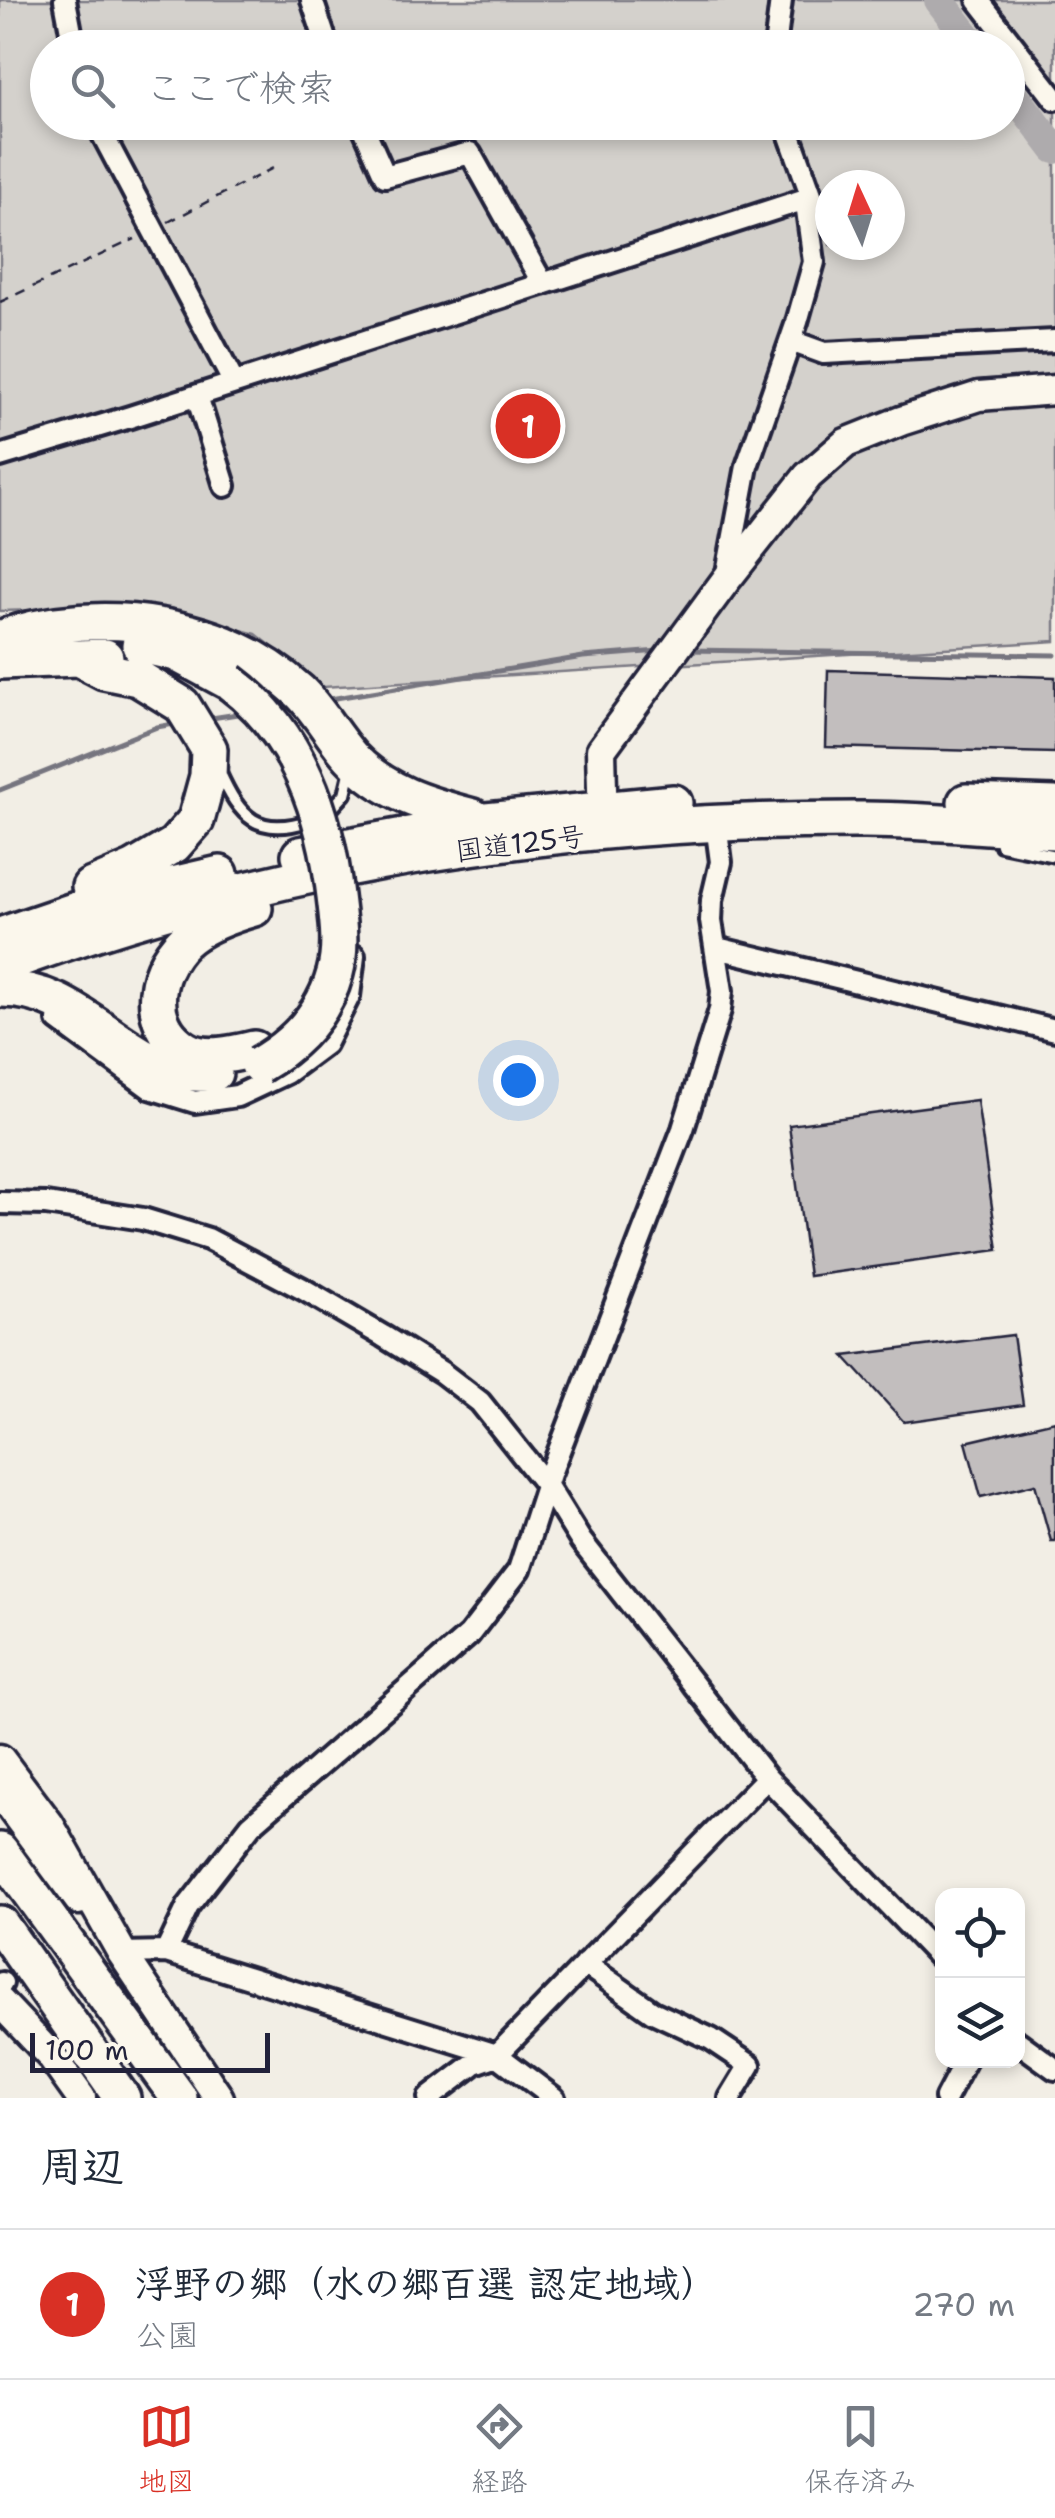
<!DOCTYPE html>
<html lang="ja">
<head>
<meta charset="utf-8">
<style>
  :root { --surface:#fff; --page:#f6f6f7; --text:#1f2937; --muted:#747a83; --line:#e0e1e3; --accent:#d93025 }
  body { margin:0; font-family:"Shantell Sans","Klee One",sans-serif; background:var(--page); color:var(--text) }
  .controls { position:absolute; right:30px; bottom:30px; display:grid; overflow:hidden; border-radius:20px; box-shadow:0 5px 15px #0003 }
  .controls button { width:90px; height:90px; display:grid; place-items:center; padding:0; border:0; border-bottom:2px solid var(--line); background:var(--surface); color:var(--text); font:50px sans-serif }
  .compass { position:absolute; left:815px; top:170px; width:90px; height:90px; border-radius:50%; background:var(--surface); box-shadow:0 5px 15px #0003; rotate:356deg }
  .scale { position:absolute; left:30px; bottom:25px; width:240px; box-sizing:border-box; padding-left:10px; border:5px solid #22223b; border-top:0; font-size:28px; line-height:35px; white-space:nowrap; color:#22223b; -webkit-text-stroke:8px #fbf7ec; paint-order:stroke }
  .you { position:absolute; left:518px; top:1080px; width:35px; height:35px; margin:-25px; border:8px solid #fff; border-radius:50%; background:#1a73e8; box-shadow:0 0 0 15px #1a73e833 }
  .badge { display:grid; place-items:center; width:65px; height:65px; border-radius:50%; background:var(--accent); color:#fff; font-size:32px; font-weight:700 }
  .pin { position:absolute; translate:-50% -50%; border:5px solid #fff; box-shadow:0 2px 10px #0006 }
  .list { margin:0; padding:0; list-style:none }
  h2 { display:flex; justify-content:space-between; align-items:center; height:130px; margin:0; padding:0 40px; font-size:42px }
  h2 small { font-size:32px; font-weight:400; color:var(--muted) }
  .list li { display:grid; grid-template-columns:65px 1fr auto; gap:30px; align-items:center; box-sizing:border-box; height:150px; padding:0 40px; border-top:2px solid var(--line) }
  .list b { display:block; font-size:38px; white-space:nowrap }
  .list p { margin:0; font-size:32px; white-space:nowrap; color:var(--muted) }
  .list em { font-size:32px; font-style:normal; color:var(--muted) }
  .icon { flex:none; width:55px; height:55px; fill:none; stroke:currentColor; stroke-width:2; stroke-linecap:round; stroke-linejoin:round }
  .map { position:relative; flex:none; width:1055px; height:2098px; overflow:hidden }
  .search { position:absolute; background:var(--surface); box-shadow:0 5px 15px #0003; left:30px; right:30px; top:30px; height:110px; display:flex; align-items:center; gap:25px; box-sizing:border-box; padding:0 35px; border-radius:55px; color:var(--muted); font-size:38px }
  .sheet { height:280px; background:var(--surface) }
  nav { display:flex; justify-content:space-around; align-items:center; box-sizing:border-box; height:140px; border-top:2px solid var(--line); background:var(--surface); font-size:28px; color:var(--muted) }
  nav a { display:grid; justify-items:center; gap:5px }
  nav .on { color:var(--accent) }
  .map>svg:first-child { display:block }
  .green { fill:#d4d1cc; stroke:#7b7a84; stroke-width:2.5; fill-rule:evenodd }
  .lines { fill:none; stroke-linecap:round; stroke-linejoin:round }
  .stream { stroke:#76747f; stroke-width:5 }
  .river { stroke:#aeabad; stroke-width:30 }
  .building { fill:#c2bebe; stroke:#22223b; stroke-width:2.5 }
  .lane-casing { stroke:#22223b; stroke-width:18 }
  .street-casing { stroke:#22223b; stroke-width:28 }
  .secondary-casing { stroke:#22223b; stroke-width:35 }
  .highway-casing { stroke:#22223b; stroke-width:42 }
  .path { stroke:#22223b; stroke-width:2.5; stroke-dasharray:10 8; stroke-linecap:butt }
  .lane { stroke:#fbf7ec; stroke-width:10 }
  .street { stroke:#fbf7ec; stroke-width:20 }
  .secondary { stroke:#fbf7ec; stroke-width:28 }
  .highway { stroke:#fbf7ec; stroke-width:35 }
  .highway-bridge-casing { stroke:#22223b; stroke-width:42; stroke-linecap:butt }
  .highway-bridge { stroke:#fbf7ec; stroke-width:35 }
  .labels { text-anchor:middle; stroke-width:8; stroke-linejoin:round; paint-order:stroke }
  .street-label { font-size:28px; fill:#22223b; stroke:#fbf7ec }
</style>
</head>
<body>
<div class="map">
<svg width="1055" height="2098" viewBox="0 0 1055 2098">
  <rect width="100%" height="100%" fill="#f2eee5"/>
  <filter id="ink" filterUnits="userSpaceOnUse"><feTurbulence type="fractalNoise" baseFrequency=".01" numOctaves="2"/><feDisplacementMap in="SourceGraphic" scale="20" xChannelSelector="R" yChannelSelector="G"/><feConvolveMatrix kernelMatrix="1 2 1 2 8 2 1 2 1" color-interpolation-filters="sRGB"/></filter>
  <g filter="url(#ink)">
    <path class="green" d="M0,0h1055v641l-732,46 -67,-53 -104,-27 -152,4zM48,48h960v74h-960zM830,185h60v60h-60z"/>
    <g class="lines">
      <path class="stream" d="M685,650l370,5
        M324,700l259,-43 76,-6
        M205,719l39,-6
        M0,790l157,-63 23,-4"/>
      <path class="river" d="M939,0l37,48
        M1008,87l47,62"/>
    </g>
    <path class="building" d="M828,670l227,7v76l-229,-6z
      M977,1100l21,150 -189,26 -20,-151z
      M1013,1335l10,70 -119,17 -60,-66z
      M1055,1421v120h-4l-16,-57 -54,13 -15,-55z"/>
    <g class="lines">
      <g class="lane-casing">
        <path id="lane" d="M219,771c21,47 39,67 92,49
          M327,814l18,-20 6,-25
          M999,836l2,9 54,11"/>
      </g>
      <g class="street-casing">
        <path id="street" d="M65,0l9,48
          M312,0l16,48
          M978,0l77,99
          M775,48l6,-48
          M96,122l138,261
          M361,122l24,54 85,-23 73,131
          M791,341l33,12 231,-12
          M197,396l28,90
          M0,456l130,-39 682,-220
          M726,578l21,-112 50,-144 17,-60 -7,-52 5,-13 -27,-75
          M717,948l338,82
          M58,1020l92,68 45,14 42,-6 49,-23 39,-29 24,-48 5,-40
          M0,1203l46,1 97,15 65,20 95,50 80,47 58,36 39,30 67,84 34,55 186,237 175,182
          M166,1952l22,-46 63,-81 218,-190 50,-65 31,-96 133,-345 37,-119 2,-19 -11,-70 1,-21 9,-38 -5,-38
          M122,1953l44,-1 331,103 57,43
          M585,1964l68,48 58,27 39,26 -20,33
          M0,1984l2,-1
          M1018,2042l37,27
          M429,2098l46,-35 22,-8 270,-277
          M946,2098l20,-38"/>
      </g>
      <g class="secondary-casing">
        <path id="secondary" d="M603,826l-2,-76 125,-170 82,-104 38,-33 55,-22 78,-25 76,-6
          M0,1759l49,65 73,129 97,145
          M0,1793l79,107
          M0,2002l51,54 30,42"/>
      </g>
      <g class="highway-casing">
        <path id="highway" d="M10,635c96,-28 213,-13 289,56 20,19 33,45 52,66 33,36 76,48 122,60
          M140,645l36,8 54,29
          M81,659l23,12 34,7 44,27 27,44 -1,27 -12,44 -22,25 -41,24 -43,18
          M0,661l105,-4
          M966,802l89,3
          M300,855l186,-34 188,-18
          M254,908c-21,6 -46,15 -64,28 -36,28 -48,86 -5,113 19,12 49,5 69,0
          M0,936l103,-35 117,-27
          M0,966c274,-104 573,-147 865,-146 63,0 127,7 190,11
          M0,989c77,-1 113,66 183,83 9,2 21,1 31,1
          M0,1851l179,247
          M0,1924l122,174"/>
      </g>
      <path class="path" d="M168,222l105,-54
        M0,302l135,-63"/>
      <use href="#lane" class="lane"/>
      <use href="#street" class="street"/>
      <use href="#secondary" class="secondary"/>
      <use href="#highway" class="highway"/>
      <g class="highway-bridge-casing">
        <path id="highway-bridge" d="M230,682c68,50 96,134 105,214 3,25 7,52 0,77 -11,41 -40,71 -76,92"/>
      </g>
      <use href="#highway-bridge" class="highway-bridge"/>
    </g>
  </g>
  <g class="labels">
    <g class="street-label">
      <text transform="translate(520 843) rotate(-7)" y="10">国道125号</text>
    </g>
  </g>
</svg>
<div class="controls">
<button><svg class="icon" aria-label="locate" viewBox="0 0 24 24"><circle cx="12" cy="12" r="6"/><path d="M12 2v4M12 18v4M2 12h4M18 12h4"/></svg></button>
<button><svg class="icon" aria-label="layers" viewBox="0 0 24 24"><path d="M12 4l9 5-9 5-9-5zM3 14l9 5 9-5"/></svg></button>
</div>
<svg class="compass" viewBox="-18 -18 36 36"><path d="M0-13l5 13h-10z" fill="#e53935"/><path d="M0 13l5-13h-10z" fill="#747a83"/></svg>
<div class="scale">100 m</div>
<div class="you"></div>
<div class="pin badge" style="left:528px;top:426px">1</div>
<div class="search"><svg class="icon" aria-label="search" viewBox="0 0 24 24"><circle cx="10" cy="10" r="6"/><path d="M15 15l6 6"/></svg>ここで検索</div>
</div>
<section class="sheet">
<h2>周辺<small></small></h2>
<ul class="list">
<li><span class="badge">1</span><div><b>浮野の郷（水の郷百選 認定地域）</b><p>公園</p></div><em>270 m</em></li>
</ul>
</section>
<nav>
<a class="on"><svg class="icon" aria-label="map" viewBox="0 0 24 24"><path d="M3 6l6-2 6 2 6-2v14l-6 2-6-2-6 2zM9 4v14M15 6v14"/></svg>地図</a>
<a><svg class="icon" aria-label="directions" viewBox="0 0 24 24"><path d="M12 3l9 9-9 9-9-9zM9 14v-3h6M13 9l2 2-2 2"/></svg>経路</a>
<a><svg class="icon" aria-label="saved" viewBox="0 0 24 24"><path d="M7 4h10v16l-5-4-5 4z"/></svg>保存済み</a>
</nav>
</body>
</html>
